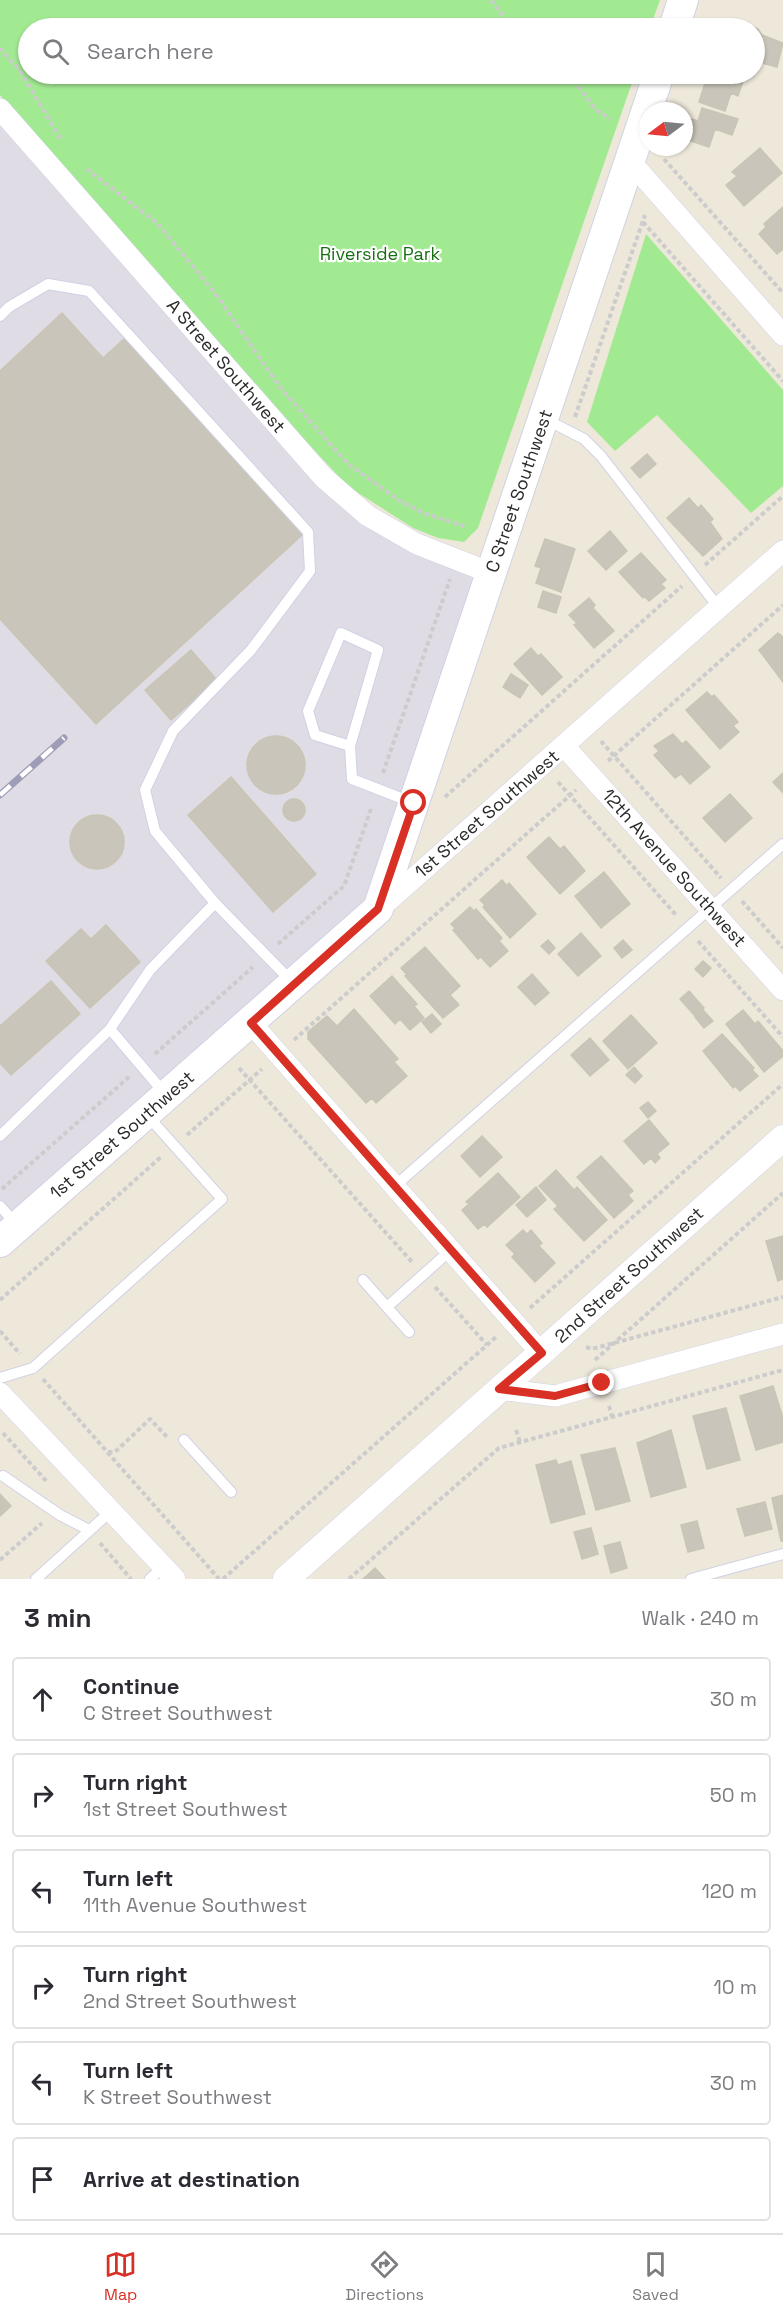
<!DOCTYPE html>
<html lang="en">
<head>
<meta charset="utf-8">
<style>
  :root { --surface:#fff; --page:#f2f2f3; --text:#2b2b33; --muted:#7c7c81; --line:#e1e1e2; --accent:#d93025 }
  body { margin:0; font-family:"Space Grotesk",sans-serif; background:var(--page); color:var(--text) }
  .compass { position:absolute; left:639px; top:102px; width:54px; height:54px; border-radius:50%; background:var(--surface); box-shadow:0 2px 4px #0004; rotate:254deg }
  .stop { position:absolute; width:18px; height:18px; margin:-14px; border:4px solid #d93025; border-radius:50%; background:#fff }
  .stop.end { background:#d93025; border-color:#fff; box-shadow:0 2px 6px #0008 }
  .list { margin:0; padding:0; list-style:none }
  h2 { display:flex; justify-content:space-between; align-items:center; height:78px; margin:0; padding:0 24px; font-size:26px }
  h2 small { font-size:20px; font-weight:400; color:var(--muted) }
  .list li { display:grid; grid-template-columns:39px 1fr auto; gap:18px; align-items:center; box-sizing:border-box; height:84px; margin:0 12px 12px; padding:0 12px; border:2px solid var(--line); border-radius:6px }
  .list b { display:block; font-size:22px; white-space:nowrap }
  .list p { margin:0; font-size:20px; white-space:nowrap; color:var(--muted) }
  .list em { font-size:20px; font-style:normal; color:var(--muted) }
  .icon { flex:none; width:33px; height:33px; fill:none; stroke:currentColor; stroke-width:2; stroke-linecap:round; stroke-linejoin:round }
  .map { position:relative; flex:none; width:783px; height:1579px; overflow:hidden }
  .search { position:absolute; background:var(--surface); box-shadow:0 2px 4px #0004; left:18px; right:18px; top:18px; height:66px; display:flex; align-items:center; gap:15px; box-sizing:border-box; padding:0 21px; border-radius:33px; color:var(--muted); font-size:22px }
  .sheet { height:654px; background:var(--surface) }
  nav { display:flex; justify-content:space-around; align-items:center; box-sizing:border-box; height:84px; border-top:2px solid var(--line); background:var(--surface); font-size:16px; color:var(--muted) }
  nav a { display:grid; justify-items:center; gap:3px }
  nav .on { color:var(--accent) }
  .map>svg:first-child { display:block }
  .industrial { fill:#e0dce5 }
  .green { fill:#a2ea92 }
  .building { fill:#c9c5ba; stroke:#c9c5b4; stroke-width:1.5 }
  .lines { fill:none; stroke-linecap:round; stroke-linejoin:round }
  .service-casing { stroke:#d0d1e5; stroke-width:12 }
  .minor-casing { stroke:#d0d1e5; stroke-width:22 }
  .tertiary-casing { stroke:#d0d1e5; stroke-width:27 }
  .secondary-casing { stroke:#d0d1e5; stroke-width:32 }
  .path { stroke:#ccc; stroke-width:4; stroke-dasharray:4.5 3; stroke-linecap:butt }
  .service { stroke:#fff; stroke-width:10 }
  .minor { stroke:#fff; stroke-width:21 }
  .tertiary { stroke:#fff; stroke-width:26 }
  .secondary { stroke:#fff; stroke-width:30 }
  .rail-casing { stroke:#9d9db7; stroke-width:7 }
  .rail { stroke:#fff; stroke-width:4.5; stroke-dasharray:14; stroke-linecap:butt }
  .route { stroke:#d93025; stroke-width:8 }
  .labels { text-anchor:middle; stroke-width:4.5; stroke-linejoin:round; paint-order:stroke }
  .park-label { font-size:18px; fill:#186f13; stroke:#fff }
  .street-label { font-size:18px; fill:#2a2a2a; stroke:#fff }
</style>
</head>
<body>
<div class="map">
<svg width="783" height="1579" viewBox="0 0 783 1579">
  <rect width="100%" height="100%" fill="#eee8db"/>
  <path class="industrial" d="M0,109l368,407 123,57 -113,336 -378,333z"/>
  <path class="green" d="M0,0h660l-10,28h-622v46h607l-157,454 -14,14 -26,-4 -25,-10 -64,-41 -74,-78 -275,-314z
    M646,234l137,156v96l-32,27 -94,-98 -42,36 -28,-29z"/>
  <path class="building" d="M722,23l23,5 6,-2 7,3 4,6 21,8 -6,24 -23,-6v-33h-34z
    M716,74l27,7 -5,15 -7,-3 -6,18 -26,-9 8,-25 7,2z
    M702,108l36,11 -6,16 -17,-6 -6,18 -24,-8 6,-20 7,2z
    M760,148l22,25 -38,33 -18,-21 11,-9 -5,-4z
    M783,207v42l-6,5 -18,-20 7,-7 -2,-3z
    M62,313l41,45 21,-19 178,196 -206,189 -96,-105v-248z
    M647,454l9,10 -16,14 -9,-10z
    M689,498l9,10 3,-3 12,14 -3,3 12,17 -19,17 -36,-38z
    M610,531l17,20 -21,19 -18,-19z
    M545,539l30,10 -14,43 -25,-9 5,-15 -6,-2z
    M641,553l25,27 -5,4 4,4 -16,13 -5,-5 -1,2 -24,-26z
    M543,591l18,6 -5,16 -18,-6z
    M589,598l6,7 -2,3 21,23 -20,17 -20,-23 3,-2 -8,-8z
    M778,633l5,4v45l-24,-32z
    M531,648l7,8 3,-2 21,23 -20,18 -28,-31z
    M191,650l26,30 -46,40 -26,-30z
    M511,674l17,11 -8,13 -17,-11z
    M707,692l5,5 2,-2 24,27 -5,4 6,6 -19,17 -34,-39z
    M673,734l9,10 4,-3 24,26 -20,17 -9,-10 -6,4 -21,-23 5,-4 -5,-5z
    M247 765a29 29 0 1 1 58 0a29 29 0 1 1-58 0Z
    M783,773v20l-10,-11z
    M231,777l85,97 -43,38 -85,-97z
    M730,794l22,24 -27,24 -22,-24z
    M283 810a11 11 0 1 1 22 0a11 11 0 1 1-22 0Z
    M70 842a27 27 0 1 1 54 0a27 27 0 1 1-54 0Z
    M549,837l11,12 4,-3 21,25 -25,23 -33,-37z
    M604,872l26,32 -29,24 -26,-32z
    M502,880l5,6 2,-3 27,31 -26,24 -27,-31 2,-2 -5,-5z
    M470,907l4,4 2,-2 26,29 -3,3 9,10 -18,16 -9,-10 -3,2 -25,-29 2,-2 -4,-4z
    M106,925l34,37 -50,46 -44,-47 35,-32 10,10z
    M581,933l20,23 -23,20 -20,-22z
    M548,940l7,8 -6,6 -8,-8z
    M623,940l9,10 -10,8 -8,-10z
    M425,947l35,39 -10,9 9,10 -16,13 -38,-42 2,-1 -6,-7z
    M703,961l8,7 -8,9 -8,-8z
    M532,974l17,19 -14,12 -17,-18z
    M392,976l25,28 -3,2 10,12 -14,12 -10,-11 -5,5 -25,-28z
    M51,981l29,33 -69,61 -11,-12v-37z
    M689,991l15,17 -9,8 -15,-17z
    M354,1009l44,50 -4,3 13,14 -31,27 -4,-5 -6,5 -58,-64v-7l19,-16 10,10z
    M703,1010l10,11 -9,7 -9,-11z
    M743,1010l12,14 3,-3 25,30v5l-19,16 -38,-48z
    M432,1014l9,10 -10,9 -9,-11z
    M631,1015l26,28 -29,26 -25,-28z
    M722,1034l32,34 -2,2 6,6 -18,15 -5,-5 -2,2 -30,-37z
    M590,1038l19,22 -19,16 -19,-21z
    M634,1067l8,9 -7,7 -9,-8z
    M648,1102l8,9 -8,7 -8,-10z
    M649,1120l20,24 -12,10 3,4 -5,5 -4,-5 -7,6 -20,-23z
    M482,1136l20,21 -22,20 -19,-21z
    M601,1156l32,35 -5,4 5,6 -19,17 -37,-41z
    M556,1170l18,20 3,-3 30,33 -23,21 -30,-32 4,-3 -19,-20z
    M498,1173l22,24 -33,30 -2,-3 -7,5 -16,-19 7,-6 -3,-2z
    M536,1187l10,13 -19,17 -11,-12z
    M523,1230l4,4 4,-4 11,13 -3,3 16,17 -20,19 -23,-25 3,-3 -9,-9z
    M783,1236v43l-5,2 -12,-40z
    M773,1386l10,32v24l-27,8 -16,-54z
    M726,1408l14,52 -33,9 -14,-53z
    M671,1430l15,57 -35,10 -14,-54z
    M615,1448l15,53 -34,9 -15,-55z
    M556,1460l2,5 13,-4 14,53 -34,9 -15,-58z
    M0,1494l11,12 -11,10z
    M783,1495v46h-2l-9,-43z
    M765,1502l7,27 -27,7 -8,-27z
    M697,1521l7,27 -16,4 -7,-27z
    M591,1528l7,26 -16,5 -8,-27z
    M620,1542l7,26 -16,5 -7,-27z
    M375,1568l10,11h-22z"/>
  <g class="lines">
    <g class="service-casing">
      <path id="service" d="M0,316l9,-9 39,-23 41,7 219,241 2,39 -59,79 -78,81 -28,59 10,41 60,72 77,79
        M545,419l39,20 17,17 118,152
        M350,746l-35,-11 -7,-24 33,-78 37,17 -28,96 2,33 59,23
        M166,1095l-56,-66 40,-59 65,-67
        M0,1136l110,-107
        M396,1185l387,-341
        M0,1206l16,18
        M363,1280l46,52
        M387,1307l65,-58
        M0,1378l33,-10 189,-169 -76,-85
        M184,1440l47,52
        M3,1476l57,39 29,15
        M36,1579l74,-67
        M150,1579l14,-13
        M691,1579l92,-25"/>
    </g>
    <g class="minor-casing">
      <path id="minor" d="M0,109l324,369 44,38 49,28 74,29
        M629,160l154,175
        M564,746l219,244
        M379,909l404,-358
        M251,1023l290,330
        M499,1389l56,7 228,-62
        M0,1393l175,186"/>
    </g>
    <g class="tertiary-casing">
      <path id="tertiary" d="M286,1579l497,-441"/>
    </g>
    <g class="secondary-casing">
      <path id="secondary" d="M674,28l9,-28
        M0,1242l378,-333 281,-835"/>
    </g>
    <path class="path" d="M491,0l22,28
      M0,48l20,23 42,70
      M569,74l27,36 14,9
      M664,159l119,134
      M87,169l70,54 58,70 64,93 69,78 52,37 26,13 41,13
      M643,222l140,159
      M575,417l70,-202
      M705,565l78,-69
      M601,741l120,137
      M608,761l175,-156
      M383,773l67,-194
      M558,782l118,133
      M445,797l237,-211
      M742,901l41,47
      M698,941l85,96
      M278,944l66,-58 28,-80
      M294,1040l282,-250
      M155,1054l98,-87
      M239,1068l173,194
      M187,1135l75,-66
      M2,1189l127,-112
      M435,1287l52,58
      M0,1300l161,-143
      M530,1308l253,-224
      M0,1331l20,23
      M586,1347l6,2 191,-52
      M595,1360l188,-167
      M43,1379l176,200
      M609,1406l3,11
      M516,1430l4,12
      M3,1433l45,50
      M108,1452h7l35,-33 18,19
      M100,1543l31,36
      M0,1560l42,-37
      M223,1579l273,-242
      M349,1579l150,-131 284,-78"/>
    <use href="#service" class="service"/>
    <use href="#minor" class="minor"/>
    <use href="#tertiary" class="tertiary"/>
    <use href="#secondary" class="secondary"/>
    <g class="rail-casing">
      <path id="rail" d="M0,795l64,-57"/>
    </g>
    <use href="#rail" class="rail"/>
  </g>
  <g class="lines">
    <path class="route" d="M414,803l-36,106 -127,114 291,330 -43,36 56,7 47,-13"/>
  </g>
  <g class="labels">
    <g class="park-label">
      <text x="380" y="260">Riverside Park</text>
    </g>
    <g class="street-label">
      <text transform="translate(226 366) rotate(49)" y="6">A Street Southwest</text>
      <text transform="translate(519 491) rotate(-71)" y="6">C Street Southwest</text>
      <text transform="translate(487 814) rotate(-41)" y="6">1st Street Southwest</text>
      <text transform="translate(674 868) rotate(48)" y="6">12th Avenue Southwest</text>
      <text transform="translate(122 1135) rotate(-41)" y="6">1st Street Southwest</text>
      <text transform="translate(629 1275) rotate(-42)" y="6">2nd Street Southwest</text>
    </g>
  </g>
</svg>
<svg class="compass" viewBox="-18 -18 36 36"><path d="M0-13l5 13h-10z" fill="#e53935"/><path d="M0 13l5-13h-10z" fill="#7c7c81"/></svg>
<div class="stop" style="left:414px;top:803px"></div>
<div class="stop end" style="left:602px;top:1383px"></div>
<div class="search"><svg class="icon" aria-label="search" viewBox="0 0 24 24"><circle cx="10" cy="10" r="6"/><path d="M15 15l6 6"/></svg>Search here</div>
</div>
<section class="sheet">
<h2>3 min<small>Walk · 240 m</small></h2>
<ul class="list">
<li><svg class="icon" aria-label="ahead" viewBox="0 0 24 24"><path d="M12 20V5M6 11l6-6 6 6"/></svg><div><b>Continue</b><p>C Street Southwest</p></div><em>30 m</em></li>
<li><svg class="icon" aria-label="right" viewBox="0 0 24 24"><path d="M7 20v-9h11M14 6l5 5-5 5"/></svg><div><b>Turn right</b><p>1st Street Southwest</p></div><em>50 m</em></li>
<li><svg class="icon" aria-label="left" viewBox="0 0 24 24"><path d="M17 20v-9H6M10 6l-5 5 5 5"/></svg><div><b>Turn left</b><p>11th Avenue Southwest</p></div><em>120 m</em></li>
<li><svg class="icon" aria-label="right" viewBox="0 0 24 24"><path d="M7 20v-9h11M14 6l5 5-5 5"/></svg><div><b>Turn right</b><p>2nd Street Southwest</p></div><em>10 m</em></li>
<li><svg class="icon" aria-label="left" viewBox="0 0 24 24"><path d="M17 20v-9H6M10 6l-5 5 5 5"/></svg><div><b>Turn left</b><p>K Street Southwest</p></div><em>30 m</em></li>
<li><svg class="icon" aria-label="arrive" viewBox="0 0 24 24"><path d="M6 21V4h12l-3 4 3 4H6"/></svg><div><b>Arrive at destination</b></div></li>
</ul>
</section>
<nav>
<a class="on"><svg class="icon" aria-label="map" viewBox="0 0 24 24"><path d="M3 6l6-2 6 2 6-2v14l-6 2-6-2-6 2zM9 4v14M15 6v14"/></svg>Map</a>
<a><svg class="icon" aria-label="directions" viewBox="0 0 24 24"><path d="M12 3l9 9-9 9-9-9zM9 14v-3h6M13 9l2 2-2 2"/></svg>Directions</a>
<a><svg class="icon" aria-label="saved" viewBox="0 0 24 24"><path d="M7 4h10v16l-5-4-5 4z"/></svg>Saved</a>
</nav>
</body>
</html>
